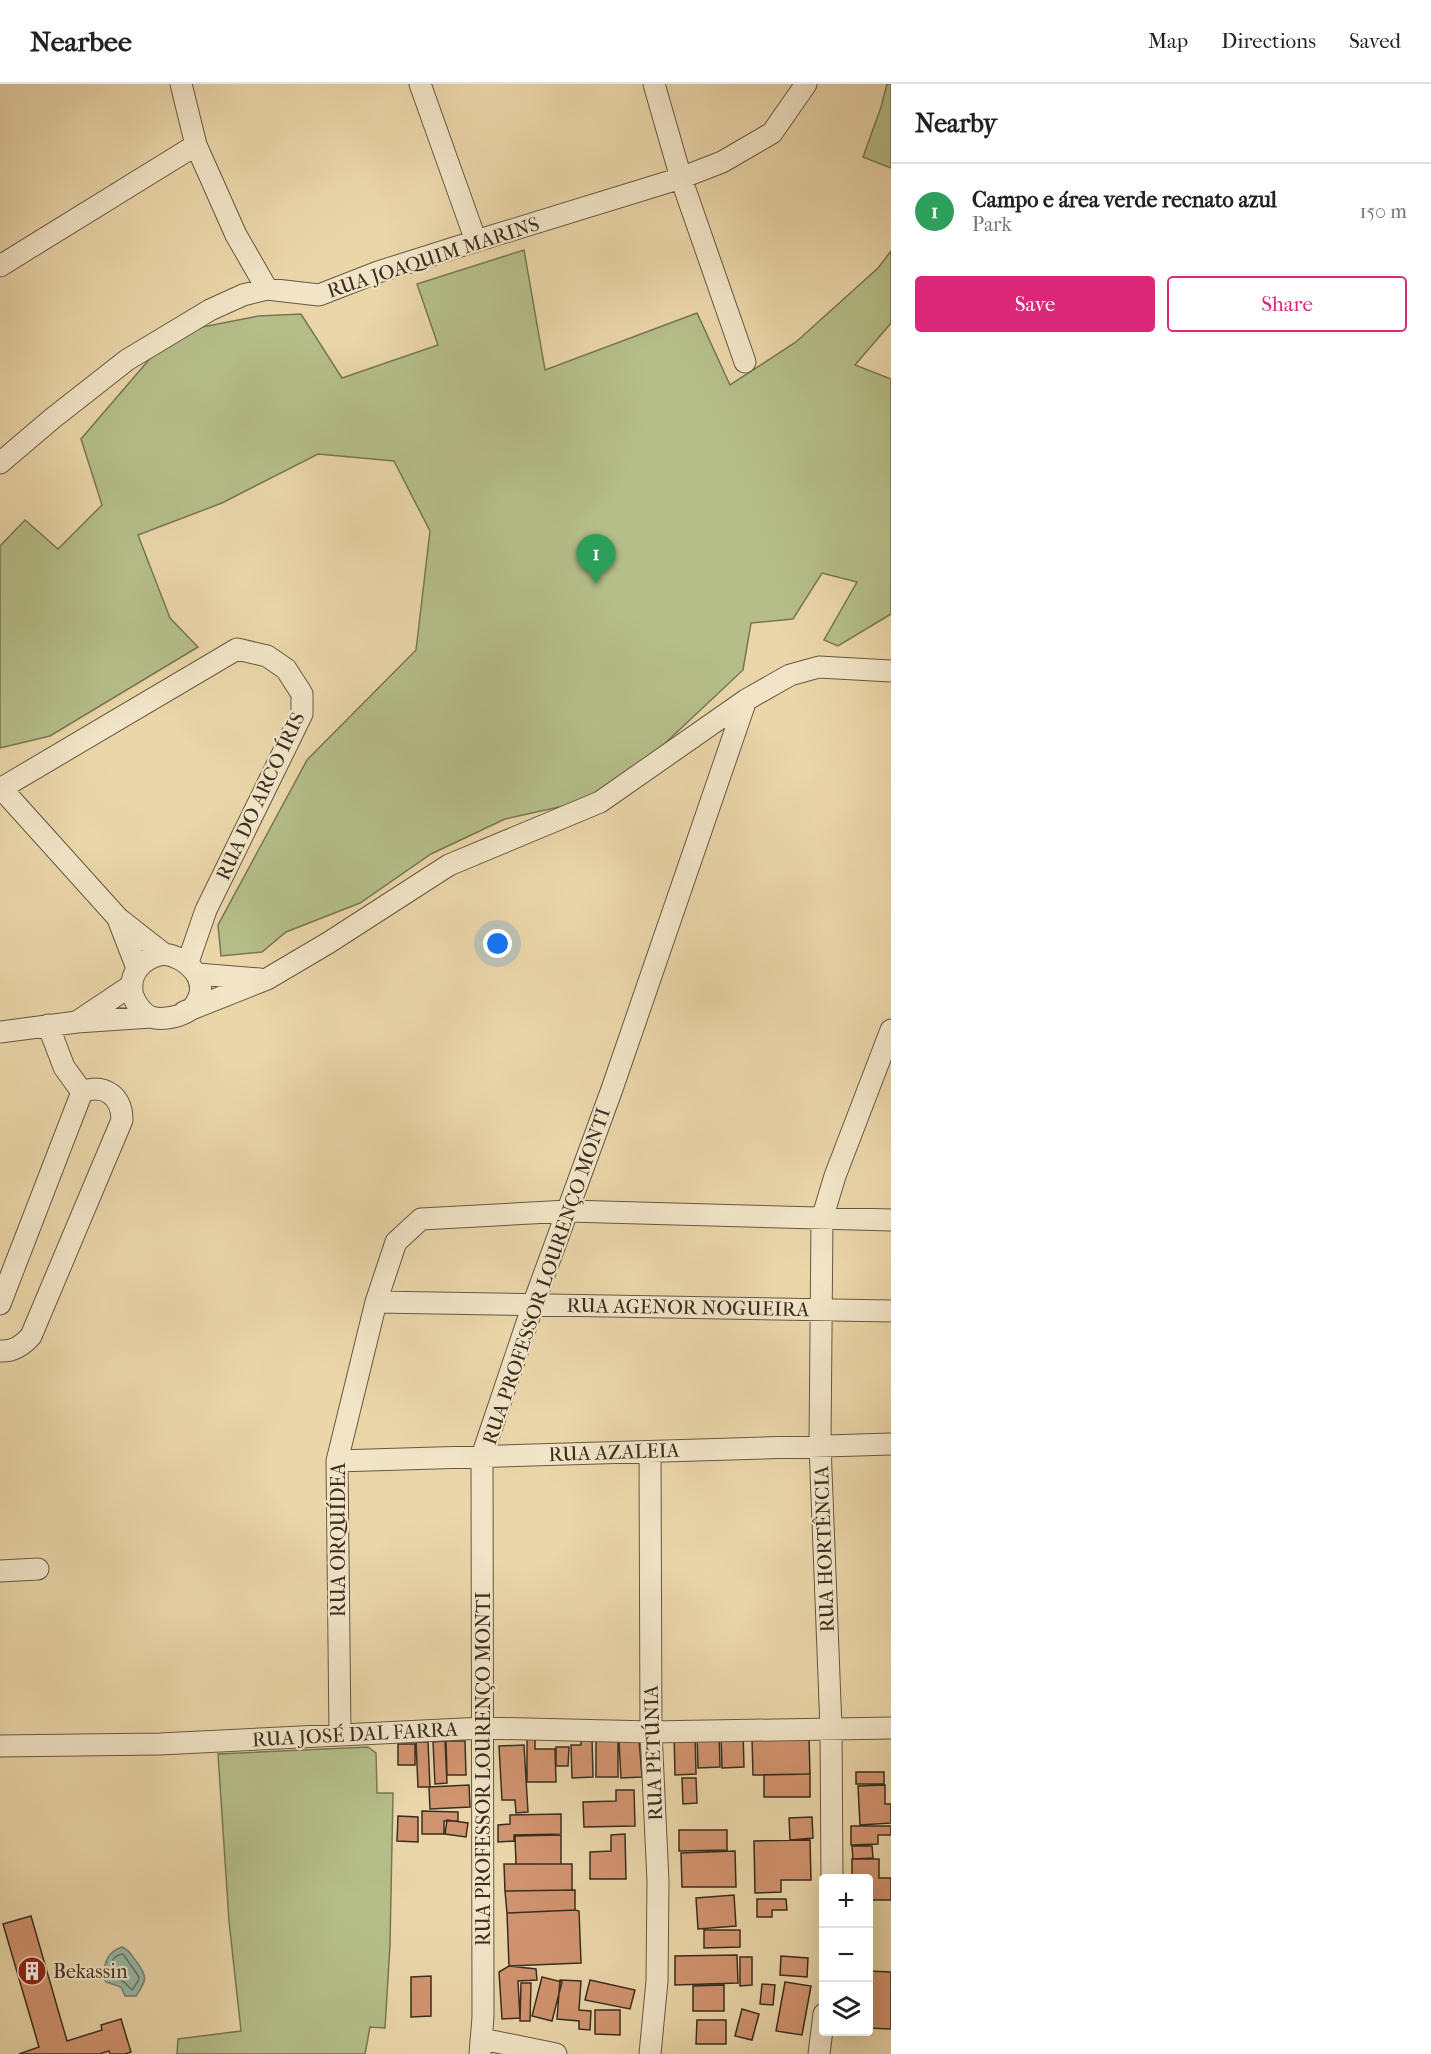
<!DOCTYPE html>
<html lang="en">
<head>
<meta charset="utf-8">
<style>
  :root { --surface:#fff; --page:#f2f2f2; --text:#222; --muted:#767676; --line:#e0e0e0; --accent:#db2777 }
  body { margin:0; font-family:"IM FELL French Canon",serif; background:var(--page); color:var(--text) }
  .controls { position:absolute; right:18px; bottom:18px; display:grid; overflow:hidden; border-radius:6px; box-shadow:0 6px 24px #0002 }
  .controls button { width:54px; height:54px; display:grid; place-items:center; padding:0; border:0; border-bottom:2px solid var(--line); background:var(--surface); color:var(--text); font:30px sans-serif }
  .you { position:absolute; left:498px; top:860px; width:21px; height:21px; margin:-15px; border:4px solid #fff; border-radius:50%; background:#1a73e8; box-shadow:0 0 0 9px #1a73e833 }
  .badge { display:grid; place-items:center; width:39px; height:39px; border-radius:50%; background:var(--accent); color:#fff; font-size:20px; font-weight:700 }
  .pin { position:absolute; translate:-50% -50px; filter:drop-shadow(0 2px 3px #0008) }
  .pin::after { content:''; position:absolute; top:32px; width:21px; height:18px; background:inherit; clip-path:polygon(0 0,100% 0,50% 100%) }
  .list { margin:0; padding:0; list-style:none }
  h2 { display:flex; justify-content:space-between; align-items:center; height:78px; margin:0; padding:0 24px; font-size:26px }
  h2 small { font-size:20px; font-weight:400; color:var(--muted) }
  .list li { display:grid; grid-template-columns:39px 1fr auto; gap:18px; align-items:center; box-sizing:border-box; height:96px; padding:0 24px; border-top:2px solid var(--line) }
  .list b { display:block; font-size:22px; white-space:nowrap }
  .list p { margin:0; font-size:20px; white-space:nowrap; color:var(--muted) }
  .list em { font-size:20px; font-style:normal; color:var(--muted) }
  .actions { display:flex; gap:12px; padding:18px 24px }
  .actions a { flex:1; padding:14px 0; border:2px solid var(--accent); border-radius:6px; text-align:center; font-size:21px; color:var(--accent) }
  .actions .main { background:var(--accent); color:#fff }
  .icon { flex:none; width:33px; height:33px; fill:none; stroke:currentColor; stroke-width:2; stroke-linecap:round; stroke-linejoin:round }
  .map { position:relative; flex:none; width:891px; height:1970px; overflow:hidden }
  header { display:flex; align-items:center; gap:36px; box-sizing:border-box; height:84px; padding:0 30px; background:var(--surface); border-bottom:2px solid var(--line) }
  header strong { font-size:28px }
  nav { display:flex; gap:33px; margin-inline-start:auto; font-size:21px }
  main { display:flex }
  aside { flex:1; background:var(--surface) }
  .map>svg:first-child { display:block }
  .green { fill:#b5be89; stroke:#787655; stroke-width:1.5 }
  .water { fill:#98b9a8; stroke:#728172; stroke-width:1.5 }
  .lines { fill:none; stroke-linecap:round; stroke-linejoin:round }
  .shore { stroke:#697464; stroke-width:1.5 }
  .building { fill:#d19470; stroke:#3a2e21; stroke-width:1.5 }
  .minor-casing { stroke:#665843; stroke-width:23 }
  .minor { stroke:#f1e4c7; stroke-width:21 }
  .labels { text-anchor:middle; stroke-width:4.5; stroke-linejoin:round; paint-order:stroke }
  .street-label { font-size:20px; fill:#3a2e21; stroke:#f1e4c7 }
  .poi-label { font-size:20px; fill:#3a2e21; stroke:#f1e4c7; text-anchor:start }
</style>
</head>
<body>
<header>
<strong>Nearbee</strong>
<nav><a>Map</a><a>Directions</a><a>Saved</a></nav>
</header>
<main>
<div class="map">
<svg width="891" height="1970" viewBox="0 0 891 1970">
  <rect width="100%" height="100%" fill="#ead6a9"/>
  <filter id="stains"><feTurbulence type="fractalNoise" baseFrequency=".00333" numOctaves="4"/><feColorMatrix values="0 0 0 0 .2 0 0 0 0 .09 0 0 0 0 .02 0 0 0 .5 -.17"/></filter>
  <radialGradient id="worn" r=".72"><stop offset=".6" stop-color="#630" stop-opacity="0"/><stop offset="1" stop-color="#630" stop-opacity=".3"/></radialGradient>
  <path class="green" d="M887,0h4v84l-28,-11 18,-50z
    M524,166l21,120 152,-57 33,72 66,-43 82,-74 13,-17v72l-36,42 36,14v235l-53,32 -14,-6 33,-58 -35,-9 -29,46 -42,4 -8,47 -134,126 -104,23 -74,35 -71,49 -74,29 -24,20 -41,4 -3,-31 89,-165 109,-110 14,-119 -36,-70 -76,-7 -96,49 -84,32 32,83 28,29 -148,89 -50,12v-202l25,-26 33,29 44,-44 -21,-66 91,-106 86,-17 43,-2 41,64 96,-33 -21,-61z
    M368,1663l8,6 1,40h16l-3,152 -5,83 -15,-1 -5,27h-188l1,-15 63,-8 -12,-110 -11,-167z"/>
  <path class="water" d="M122,1863c8,3 9,8 14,14 12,16 11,19 0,35h-11l-4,-9 -15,-5 -3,-6c2,-14 4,-24 19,-29z"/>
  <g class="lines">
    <path class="shore" d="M123,1870l16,23 -1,4 -6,9 -8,-8 -14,-8c0,-10 2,-19 13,-20z"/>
  </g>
  <path class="building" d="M695,1647l1,43 -21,1 -1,-43z
    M697,1647h22l1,36 -22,1z
    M743,1647l1,36 -22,1 -1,-36z
    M527,1653h8v12h20l1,33h-29z
    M581,1654h11l1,39 -21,1 -1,-33h10z
    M809,1654l1,36 -57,1 -1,-36z
    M618,1656v37h-22v-36z
    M639,1656l3,37 -21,1 -2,-37z
    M445,1657l2,42 -12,1 -2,-42z
    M446,1657h19l1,34h-19z
    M416,1658h12l2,45h-12z
    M398,1660h17v21h-17z
    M524,1661l4,67 -12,1 -1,-13h-13l-3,-54z
    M556,1663h13l-1,19h-12z
    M856,1688h28v12h-28z
    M810,1690v23h-46v-22z
    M682,1694h14l1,25 -14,1z
    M469,1701l1,22 -40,2 -1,-22z
    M885,1701v19h6v19l-31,2 -2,-39z
    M616,1706h18l1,36 -51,1 -1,-25 33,-1z
    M422,1727l36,1v9h-14v13h-22z
    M561,1730v20l-47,1v6l-16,1v-17l12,-1v-9z
    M398,1732l20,1v25l-21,-1z
    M812,1733l1,21 -23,2 -1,-22z
    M447,1736l21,3 -2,14 -21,-3z
    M851,1742h40v9h-13v9l-27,1z
    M679,1746h48v20l-48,1z
    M625,1750l1,45h-36v-27l21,-1v-16z
    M561,1751v29h-45l-1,-28z
    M810,1756l1,40h-30v12l-26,1 -1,-52z
    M852,1762h20l1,12 -20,1z
    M735,1767l1,36h-54l-1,-34z
    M852,1775h27v19h12v22h-23v-22l-16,-2z
    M504,1780h68v26l-67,1z
    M575,1806v20l-68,3 -2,-22z
    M734,1811l2,31 -38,3 -2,-31z
    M757,1815h29l1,11h-15v7h-15z
    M575,1826l4,1 2,52 -72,3 -2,-53z
    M31,1832l36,125 35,-11 -1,-5 20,-6 10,33 -6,2h-15l-1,-3 -10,3h-80l20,-7 -36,-123z
    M704,1846h36v17l-36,1z
    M737,1871l1,28 -63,2v-29z
    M781,1872l27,2 -1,19 -27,-2z
    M740,1873h12v28l-12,1z
    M509,1882l27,3 1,11 -19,1 2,37 -18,1 -3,-47z
    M868,1887l23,1v57l-23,-1z
    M431,1892v40l-20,1v-40z
    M542,1893l20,5 -10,39 -20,-5z
    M560,1896l21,1 -2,29 12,1 -1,19 -11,-1v-8l-22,-2z
    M590,1896l45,10 -5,19 -45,-9z
    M785,1898l26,4 -9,49 -26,-4z
    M521,1899h10l-1,38h-10z
    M762,1900l13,1 -2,20 -13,-1z
    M724,1901v26h-31v-25z
    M742,1925l17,5 -7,26 -17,-4z
    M595,1926h25v25l-25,-1z
    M697,1936h29v24h-30z"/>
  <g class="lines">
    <g class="minor-casing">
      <path id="minor" d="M181,0l15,61 40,90 31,54
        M420,0l56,157
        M654,0l27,94 64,184
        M0,182l196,-121
        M0,379l53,-45 74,-58 83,-50 33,-15 24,-6 52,6 59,-23 98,-31 205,-63 41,-16 50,-29 34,-49
        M0,703l118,131 46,36
        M0,705l237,-140 30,7 19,13 16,25v20l-96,196 -18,52
        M118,835l19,49
        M164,870c23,3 49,27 30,52 -8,10 -31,15 -43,11 -8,-3 -15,-13 -18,-21 -6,-22 10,-39 31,-42z
        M197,890l63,5
        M184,928l83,-33 61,-36 121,-78 151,-63 146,-102 44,-25 29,-8 72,4
        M78,937l54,-36
        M48,941l16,42 18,25
        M0,948l77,-10 74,-5
        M376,1218l515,9
        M0,1220l82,-212c22,-9 40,4 40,28l-91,216c-9,10 -18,16 -31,15
        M337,1377l554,-17
        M0,1487l38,-2
        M340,1651l-3,-274 39,-159 20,-60 25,-23 147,-8 323,9
        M0,1662l160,-2 323,-16 168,4 240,-4
        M832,1794l-1,-150 -11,-283 2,-226 13,-43 56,-146
        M482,1955l74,15
        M480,1970l3,-37 -1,-561 51,-151 79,-216 134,-389
        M650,1970l7,-73 1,-100 -7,-149 -1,-280
        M819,1970l5,-40"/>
    </g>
    <use href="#minor" class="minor"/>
  </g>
  <defs>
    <g id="building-disc" transform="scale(1.5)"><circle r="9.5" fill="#8f2418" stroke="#f1e4c7"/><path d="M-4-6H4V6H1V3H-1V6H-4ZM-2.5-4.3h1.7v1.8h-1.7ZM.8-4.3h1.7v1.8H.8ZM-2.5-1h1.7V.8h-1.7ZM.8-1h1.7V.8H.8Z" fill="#fff"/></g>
  </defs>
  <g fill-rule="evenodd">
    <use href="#building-disc" x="32" y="1887"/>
  </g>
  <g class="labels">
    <g class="street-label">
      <text transform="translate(433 173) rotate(-18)" y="7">RUA JOAQUIM MARINS</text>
      <text transform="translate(260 712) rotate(-65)" y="7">RUA DO ARCO ÍRIS</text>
      <text transform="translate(546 1192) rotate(-71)" y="7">RUA PROFESSOR LOURENÇO MONTI</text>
      <text transform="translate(688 1223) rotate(1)" y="7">RUA AGENOR NOGUEIRA</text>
      <text transform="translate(614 1368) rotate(-2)" y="7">RUA AZALEIA</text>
      <text transform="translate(338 1456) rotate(-90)" y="7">RUA ORQUÍDEA</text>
      <text transform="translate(824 1465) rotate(-92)" y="7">RUA HORTÊNCIA</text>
      <text transform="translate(355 1650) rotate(-3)" y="7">RUA JOSÉ DAL FARRA</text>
      <text transform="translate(653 1669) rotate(-92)" y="7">RUA PETÚNIA</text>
      <text transform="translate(483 1685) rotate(-90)" y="7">RUA PROFESSOR LOURENÇO MONTI</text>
    </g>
    <g class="poi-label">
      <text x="53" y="1894">Bekassin</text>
    </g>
  </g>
  <rect width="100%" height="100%" filter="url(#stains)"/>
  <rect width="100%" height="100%" fill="url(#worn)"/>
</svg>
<div class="controls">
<button>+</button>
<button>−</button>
<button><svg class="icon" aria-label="layers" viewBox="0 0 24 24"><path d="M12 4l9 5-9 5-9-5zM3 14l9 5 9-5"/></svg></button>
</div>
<div class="you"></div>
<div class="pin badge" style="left:596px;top:500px;background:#2e9e5b">1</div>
</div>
<aside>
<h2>Nearby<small></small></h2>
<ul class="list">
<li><span class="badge" style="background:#2e9e5b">1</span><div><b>Campo e área verde recnato azul</b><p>Park</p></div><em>150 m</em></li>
</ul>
<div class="actions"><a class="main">Save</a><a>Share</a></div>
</aside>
</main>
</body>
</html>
